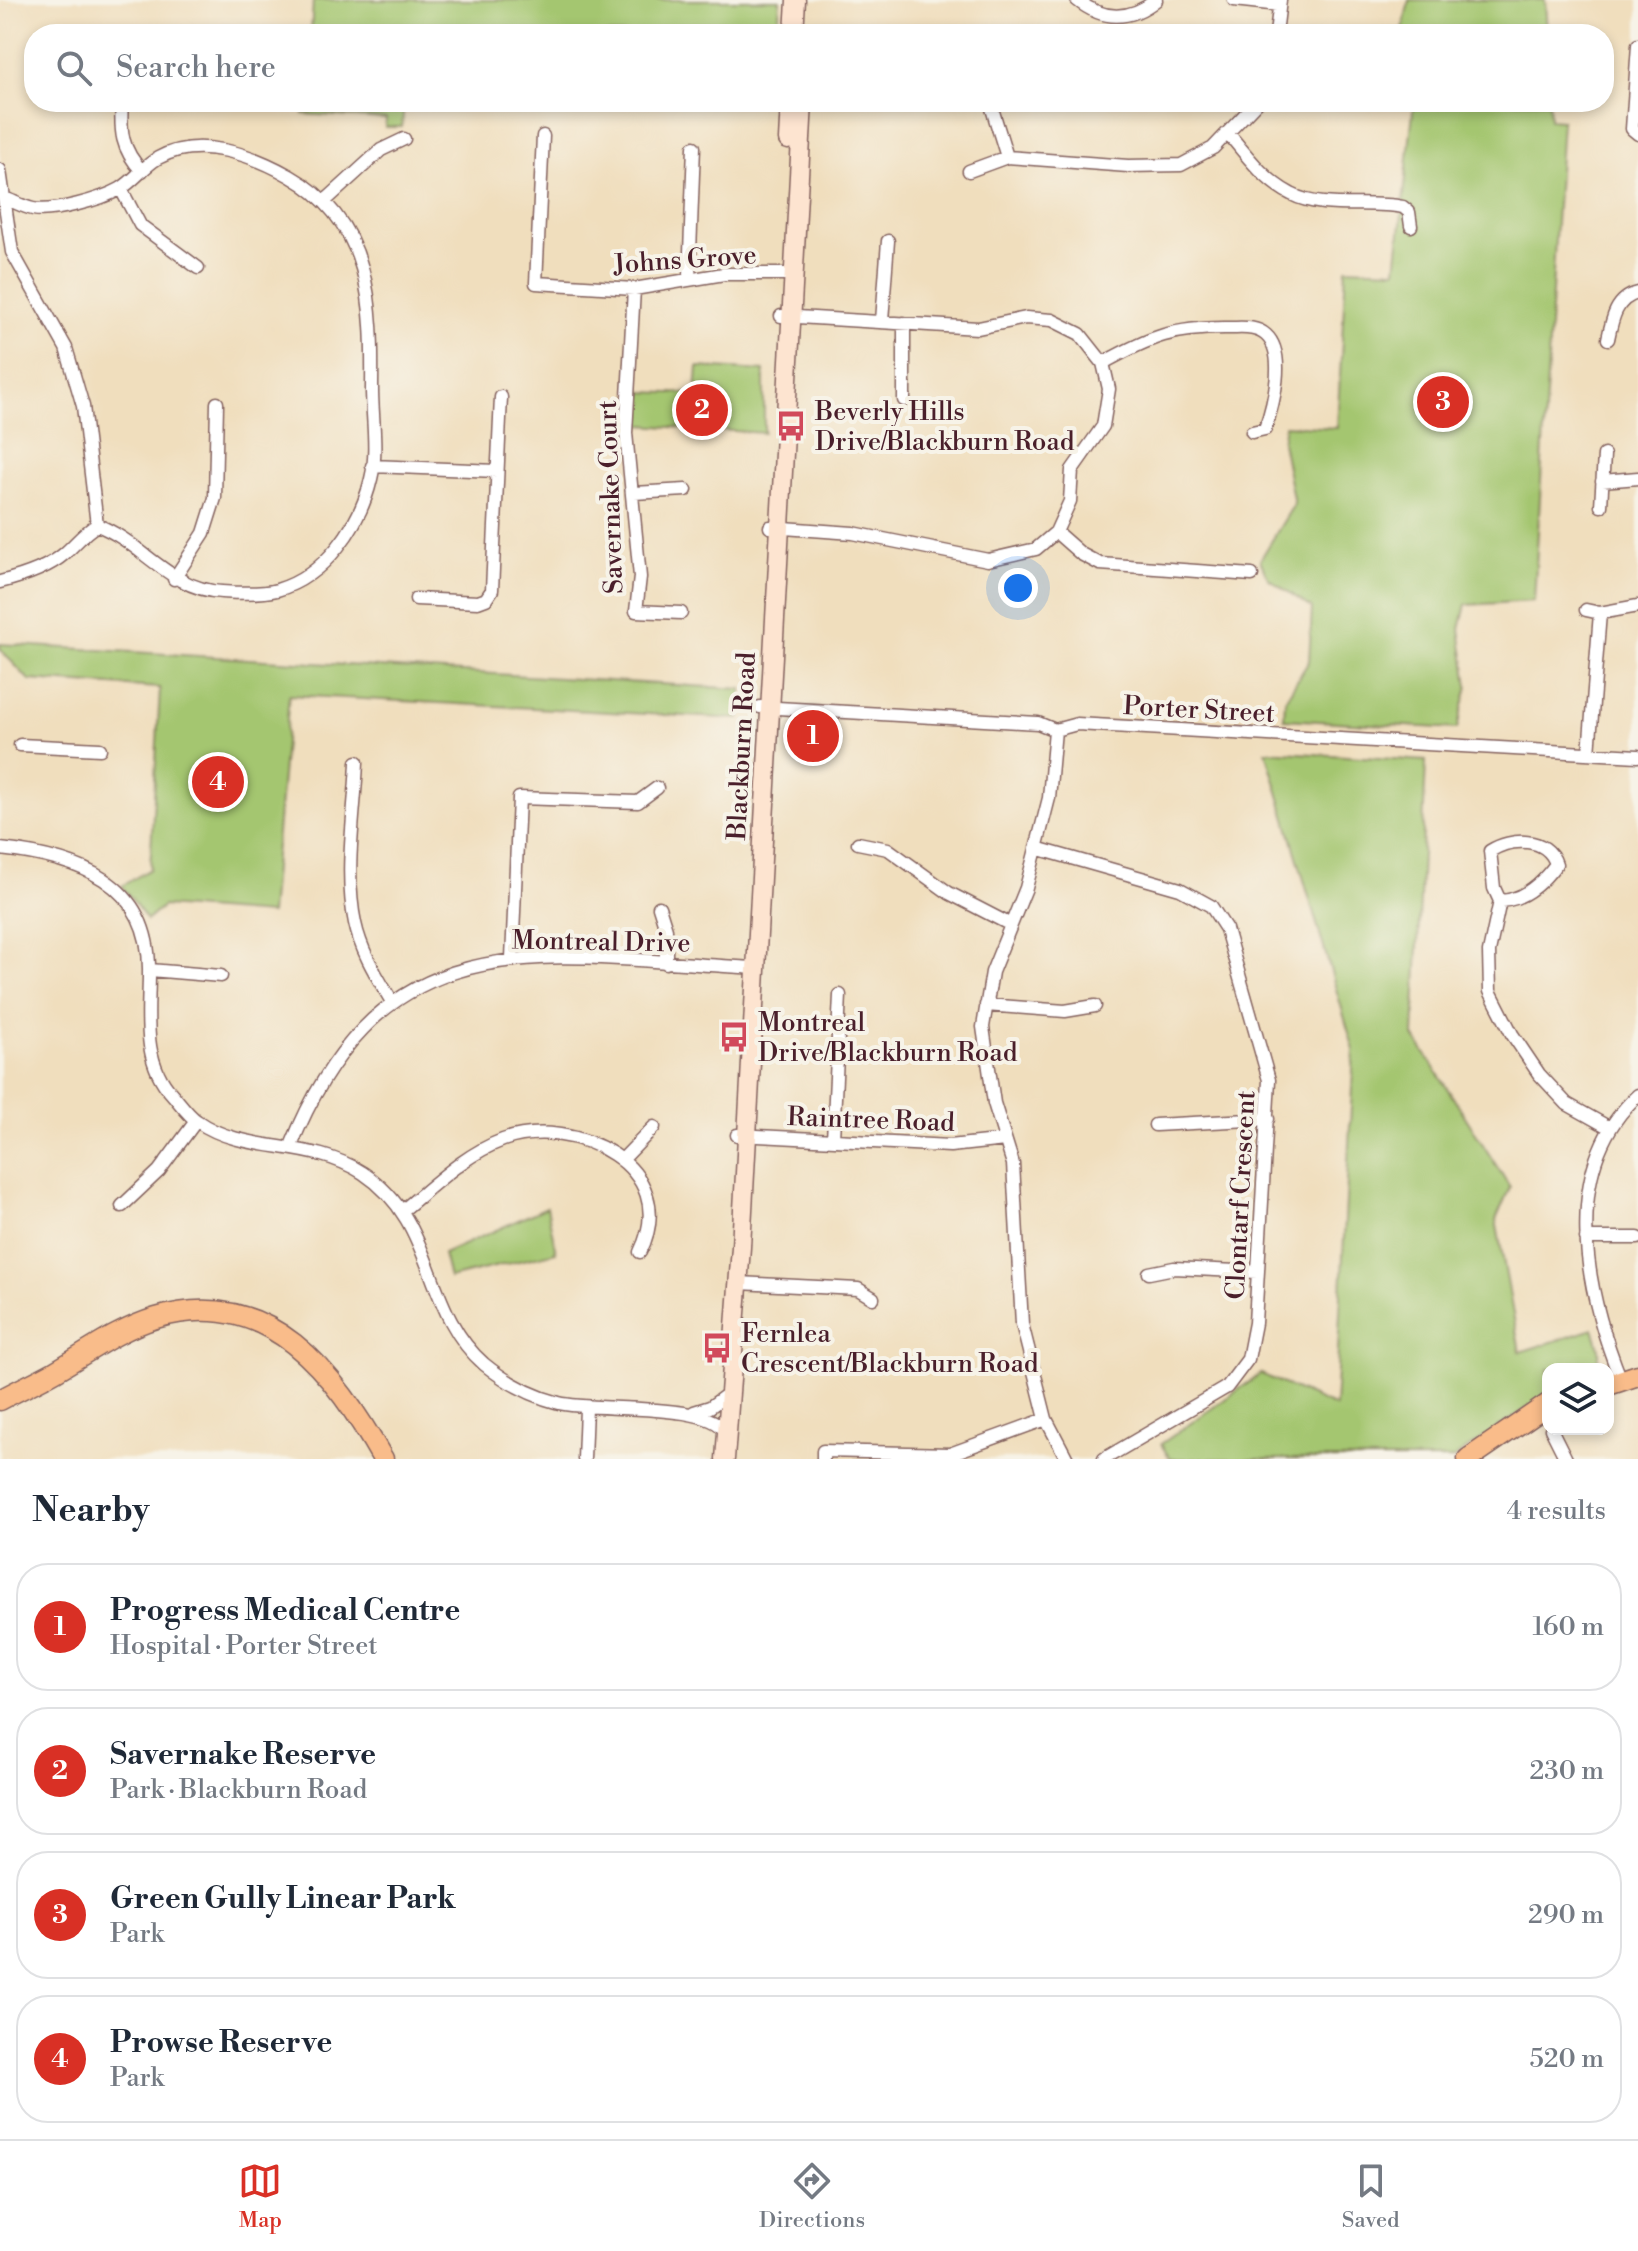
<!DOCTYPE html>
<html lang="en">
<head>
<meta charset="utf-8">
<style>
  :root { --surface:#fff; --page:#f2f2f3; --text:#1f2937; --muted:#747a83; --line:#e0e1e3; --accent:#d93025 }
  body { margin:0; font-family:"Libre Bodoni",serif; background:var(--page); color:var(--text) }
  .controls { position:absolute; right:24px; bottom:24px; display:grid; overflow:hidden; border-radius:16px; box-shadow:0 4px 12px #0003 }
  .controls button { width:72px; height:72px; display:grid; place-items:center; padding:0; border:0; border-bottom:2px solid var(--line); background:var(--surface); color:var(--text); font:40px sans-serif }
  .you { position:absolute; left:1018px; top:588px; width:28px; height:28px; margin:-20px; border:6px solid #fff; border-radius:50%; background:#1a73e8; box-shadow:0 0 0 12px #1a73e833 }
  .badge { display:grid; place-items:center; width:52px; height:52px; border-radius:50%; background:var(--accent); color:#fff; font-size:26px; font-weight:700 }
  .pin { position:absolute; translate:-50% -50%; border:4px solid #fff; box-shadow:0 2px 8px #0006 }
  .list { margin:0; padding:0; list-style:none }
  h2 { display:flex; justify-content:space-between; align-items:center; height:104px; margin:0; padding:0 32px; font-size:34px }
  h2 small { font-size:26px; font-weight:400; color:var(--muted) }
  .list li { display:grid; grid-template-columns:52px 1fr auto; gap:24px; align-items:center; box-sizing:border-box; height:128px; margin:0 16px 16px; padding:0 16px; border:2px solid var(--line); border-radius:32px }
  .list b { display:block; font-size:30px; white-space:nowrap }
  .list p { margin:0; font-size:26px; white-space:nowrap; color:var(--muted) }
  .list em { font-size:26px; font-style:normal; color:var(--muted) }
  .icon { flex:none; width:44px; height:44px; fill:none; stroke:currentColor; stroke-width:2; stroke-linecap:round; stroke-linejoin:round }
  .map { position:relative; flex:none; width:1638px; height:1459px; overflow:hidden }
  .search { position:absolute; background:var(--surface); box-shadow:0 4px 12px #0003; left:24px; right:24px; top:24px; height:88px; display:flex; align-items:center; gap:20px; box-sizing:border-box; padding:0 28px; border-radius:32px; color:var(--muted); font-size:30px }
  .sheet { height:680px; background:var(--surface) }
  nav { display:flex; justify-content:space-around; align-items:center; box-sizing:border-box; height:112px; border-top:2px solid var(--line); background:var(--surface); font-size:22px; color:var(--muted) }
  nav a { display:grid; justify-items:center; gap:4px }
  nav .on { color:var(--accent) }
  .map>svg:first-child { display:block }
  .green { fill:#a4c670; stroke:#77724e; stroke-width:2 }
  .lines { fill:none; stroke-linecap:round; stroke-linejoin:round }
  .street-casing { stroke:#84625e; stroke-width:15 }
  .secondary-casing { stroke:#84625e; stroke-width:21 }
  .primary-casing { stroke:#84625e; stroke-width:23 }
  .street { stroke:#fff; stroke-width:12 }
  .secondary { stroke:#fde4d0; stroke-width:18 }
  .primary { stroke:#f9bc8a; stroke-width:20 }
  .labels { text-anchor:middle; stroke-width:8; stroke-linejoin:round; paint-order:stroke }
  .street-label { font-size:26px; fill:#4a1f2b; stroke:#f7f3e8 }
  .poi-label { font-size:26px; fill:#4a1f2b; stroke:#f7f3e8; text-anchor:start }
</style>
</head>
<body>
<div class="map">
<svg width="1638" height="1459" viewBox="0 0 1638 1459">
  <rect width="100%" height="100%" fill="#f7f3e8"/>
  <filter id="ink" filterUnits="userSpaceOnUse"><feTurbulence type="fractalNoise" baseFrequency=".0125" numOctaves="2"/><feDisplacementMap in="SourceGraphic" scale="16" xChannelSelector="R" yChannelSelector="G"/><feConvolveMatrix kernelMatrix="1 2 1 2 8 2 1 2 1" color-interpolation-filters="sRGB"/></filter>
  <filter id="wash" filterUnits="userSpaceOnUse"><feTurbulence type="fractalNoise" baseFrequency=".006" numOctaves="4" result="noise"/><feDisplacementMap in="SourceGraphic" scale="32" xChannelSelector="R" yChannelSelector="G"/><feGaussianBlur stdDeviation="1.8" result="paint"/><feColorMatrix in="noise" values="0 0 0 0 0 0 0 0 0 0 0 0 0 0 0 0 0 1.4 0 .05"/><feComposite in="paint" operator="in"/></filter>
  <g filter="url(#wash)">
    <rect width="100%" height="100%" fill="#f0debd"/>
    <path class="green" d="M313,0h467l-2,34h-467z
      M1409,0h136l2,34h-145z
      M303,102h101l-2,25h-17l1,-8 -83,-5z
      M1414,102h135l1,17 12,1 -28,481 -68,4 -6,24 8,57 -11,43 -173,-10 1,-19 24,-39 3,-53 -44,-30 -8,-18 34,-56 -12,-62 3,-17 52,3 9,-160 50,2z
      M698,367l66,4v62l-124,-8 2,-33 54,2z
      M0,644l742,45 -2,30 -451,-24 -19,219 -107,-8 -16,14 -25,-34 28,-17 10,-181 -131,-8 -29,-31z
      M1266,751l160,10 -12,275 96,151 -14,33 24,132 73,-23c5,15 11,26 0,40h-45v25l-96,65h-282l-9,-15 100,-70 74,33 19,-357z
      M547,1207l9,45 -107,26 -6,-24z"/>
  </g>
  <g filter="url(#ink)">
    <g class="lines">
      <g class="street-casing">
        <path id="street" d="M1077,0c26,21 53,21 79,0
          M1234,0l45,5
          M1276,34l4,-34
          M1638,45l-6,84 6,5
          M122,102c-2,29 -1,47 20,69
          M990,102l17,55
          M1228,133c18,22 37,48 63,61 32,17 77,6 112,13l6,5 2,14
          M543,136l-7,147 98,6 90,-15h69
          M0,170l4,28c9,3 19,9 29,11 20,4 69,-10 87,-20 14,-8 24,-23 38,-31 41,-23 95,-3 132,18 82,46 83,130 82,213 0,28 6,63 -1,90 -11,47 -46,97 -94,111 -15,4 -39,3 -55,2 -52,-2 -80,-50 -125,-67
          M969,171l38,-14 121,9 53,-1 32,-17 44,-46
          M121,189l19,36 58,43
          M4,198l8,54 54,96 17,58 14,119
          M324,202l57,-52 23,-11
          M689,279l5,-132
          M634,289l-8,144 14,144 -4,34 45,2
          M882,321l6,-80
          M904,323v77
          M1608,339c4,-20 8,-41 30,-46
          M1103,363c49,-27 71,-36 128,-35 11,0 25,-2 35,7 21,19 7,71 -1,94l-13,3
          M372,466l125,5
          M1602,481l36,-3
          M634,493l52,-3
          M1601,506l3,-51
          M770,527l83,6 135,27 48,-11 20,-17 14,-31 2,-31 31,-44 6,-37 -6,-26 -23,-29 -28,-14 -26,-2 -48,10 -197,-12
          M1056,532l25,22 19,10 152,11
          M174,579l30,-46 11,-35 2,-95
          M0,582c20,-5 48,-14 64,-28 12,-10 19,-21 33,-29
          M416,599l62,3 8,-3 6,-9 9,-193
          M1586,610l14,3 38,-7
          M760,707l278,16 17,7 22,-6 561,32
          M1055,730l-6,68 -23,90 -34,84 -9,55 11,76 19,61 9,160 24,95 21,40
          M20,745l80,4
          M1589,753l11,-140
          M357,762c-2,51 -13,110 -2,161 6,29 23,55 37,79
          M858,843l30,6 61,44 62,32
          M1036,848l144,41 31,17 15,23 43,151 -14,243 -7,36 -21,28 -123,72
          M0,849c76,8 151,32 149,124 0,42 -8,87 23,121 8,9 16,21 25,27 48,34 112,17 166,52 74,49 59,137 121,191 22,18 47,32 75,39 35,9 153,-2 167,30
          M1500,901c24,-1 42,-18 56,-37 -9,-28 -45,-26 -66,-13l4,37 6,13 -11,51 1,39 22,43 27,40 28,30 43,24
          M659,907l7,22v34
          M512,958l7,-160 119,4 19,-14
          M150,970l71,6
          M986,1005l79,6 30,-5
          M1155,1125l113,-6
          M737,1135l213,11 55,-6
          M833,1139l7,-144
          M291,1146c94,-234 258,-189 464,-178
          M623,1159l31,-32
          M122,1206l37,-35 37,-50
          M402,1211c31,-25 63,-57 101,-71 70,-25 180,26 137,112
          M1586,1238h52
          M1149,1273l25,-5 83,4
          M739,1283l119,6 15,9
          M1621,1380c-35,-87 -63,-212 17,-285
          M694,1412l16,-5 19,-14
          M1551,1429l15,30
          M584,1459l2,-51
          M823,1459v-8l127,3 96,-35"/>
      </g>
      <g class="secondary-casing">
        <path id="secondary" d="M794,34l2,-34
          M788,140l2,-38
          M725,1459l16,-212 62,-1145"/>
      </g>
      <g class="primary-casing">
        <path id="primary" d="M1608,1385l30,-10
          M0,1400c18,-10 36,-18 54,-28 33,-19 65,-43 102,-54 113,-34 179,56 227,141
          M1468,1459l80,-55"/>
      </g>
      <use href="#street" class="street"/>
      <use href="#secondary" class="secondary"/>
      <use href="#primary" class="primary"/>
    </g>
  </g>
  <defs>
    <g id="bus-bare" transform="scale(2.4)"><path d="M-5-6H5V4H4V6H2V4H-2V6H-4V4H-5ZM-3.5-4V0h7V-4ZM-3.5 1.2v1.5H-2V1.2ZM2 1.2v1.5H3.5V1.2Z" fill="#d1495b" stroke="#f7f3e8" stroke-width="2.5" paint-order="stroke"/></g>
  </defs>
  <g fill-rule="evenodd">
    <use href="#bus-bare" x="791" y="426"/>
    <use href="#bus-bare" x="734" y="1037"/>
    <use href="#bus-bare" x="717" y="1348"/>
  </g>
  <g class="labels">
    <g class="street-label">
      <text transform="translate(685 259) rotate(-4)" y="9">Johns Grove</text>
      <text transform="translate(610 497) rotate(-92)" y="9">Savernake Court</text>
      <text transform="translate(1199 709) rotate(3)" y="9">Porter Street</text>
      <text transform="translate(741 746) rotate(-87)" y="9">Blackburn Road</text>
      <text transform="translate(601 941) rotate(1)" y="9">Montreal Drive</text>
      <text transform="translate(871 1119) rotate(2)" y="9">Raintree Road</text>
      <text transform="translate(1240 1195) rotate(-87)" y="9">Clontarf Crescent</text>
    </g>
    <g class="poi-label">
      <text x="815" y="420">Beverly Hills<tspan x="815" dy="30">Drive/Blackburn Road</tspan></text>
      <text x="758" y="1031">Montreal<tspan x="758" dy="30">Drive/Blackburn Road</tspan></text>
      <text x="741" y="1342">Fernlea<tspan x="741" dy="30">Crescent/Blackburn Road</tspan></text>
    </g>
  </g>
</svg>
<div class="controls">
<button><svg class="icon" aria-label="layers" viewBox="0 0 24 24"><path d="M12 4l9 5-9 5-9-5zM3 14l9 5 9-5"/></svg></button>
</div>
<div class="you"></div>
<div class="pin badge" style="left:813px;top:736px">1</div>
<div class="pin badge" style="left:702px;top:410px">2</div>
<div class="pin badge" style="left:1443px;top:402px">3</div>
<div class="pin badge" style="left:218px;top:782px">4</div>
<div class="search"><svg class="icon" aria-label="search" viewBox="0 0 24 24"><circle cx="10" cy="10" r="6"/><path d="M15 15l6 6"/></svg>Search here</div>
</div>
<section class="sheet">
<h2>Nearby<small>4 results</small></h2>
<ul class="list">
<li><span class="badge">1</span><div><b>Progress Medical Centre</b><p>Hospital · Porter Street</p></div><em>160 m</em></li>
<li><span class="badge">2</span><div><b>Savernake Reserve</b><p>Park · Blackburn Road</p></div><em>230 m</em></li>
<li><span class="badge">3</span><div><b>Green Gully Linear Park</b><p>Park</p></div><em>290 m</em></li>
<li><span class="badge">4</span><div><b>Prowse Reserve</b><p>Park</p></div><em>520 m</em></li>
</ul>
</section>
<nav>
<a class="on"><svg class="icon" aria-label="map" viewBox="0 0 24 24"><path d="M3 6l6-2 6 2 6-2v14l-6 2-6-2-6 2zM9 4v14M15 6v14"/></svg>Map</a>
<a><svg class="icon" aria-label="directions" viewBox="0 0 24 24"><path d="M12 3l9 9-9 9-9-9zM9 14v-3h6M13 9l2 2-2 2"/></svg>Directions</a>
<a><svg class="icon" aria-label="saved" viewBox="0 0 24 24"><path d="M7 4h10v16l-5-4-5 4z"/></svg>Saved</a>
</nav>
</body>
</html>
